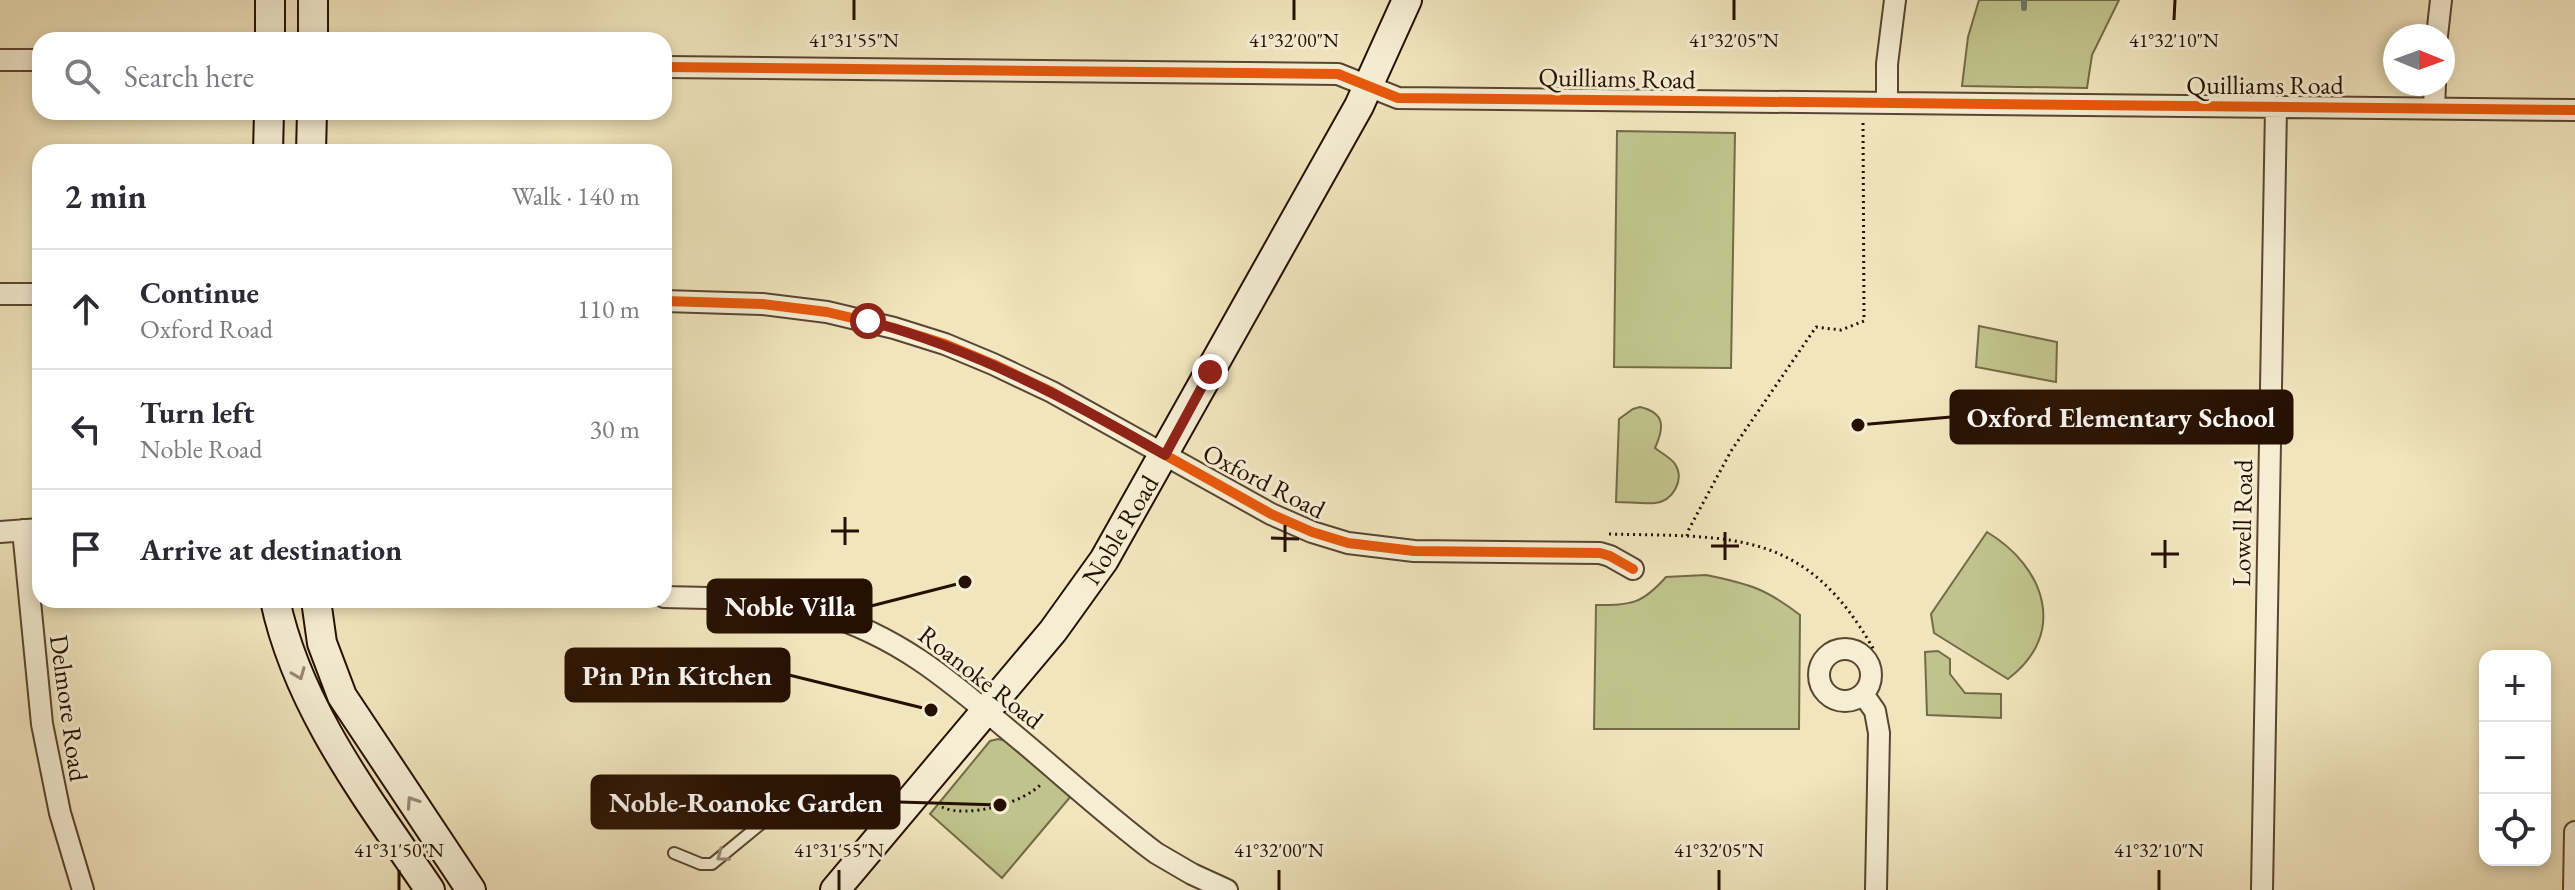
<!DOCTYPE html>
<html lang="en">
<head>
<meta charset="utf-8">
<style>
  :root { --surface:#fff; --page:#f7f7f7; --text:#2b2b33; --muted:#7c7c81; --line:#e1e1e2 }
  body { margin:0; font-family:"EB Garamond",serif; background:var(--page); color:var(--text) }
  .controls { position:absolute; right:24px; bottom:24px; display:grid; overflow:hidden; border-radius:16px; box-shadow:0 4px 12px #0003 }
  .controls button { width:72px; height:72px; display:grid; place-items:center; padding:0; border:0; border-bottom:2px solid var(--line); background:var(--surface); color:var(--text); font:40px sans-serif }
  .compass { position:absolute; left:2383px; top:24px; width:72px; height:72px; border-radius:50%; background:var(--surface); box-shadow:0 4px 12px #0003; rotate:91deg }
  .stop { position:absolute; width:24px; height:24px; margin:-18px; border:6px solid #8f2418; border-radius:50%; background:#fff }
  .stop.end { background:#8f2418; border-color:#fff; box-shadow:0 2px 8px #0008 }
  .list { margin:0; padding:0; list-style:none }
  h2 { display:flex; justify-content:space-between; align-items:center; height:104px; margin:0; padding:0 32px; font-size:34px }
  h2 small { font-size:26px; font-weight:400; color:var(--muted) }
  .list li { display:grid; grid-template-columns:52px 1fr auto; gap:24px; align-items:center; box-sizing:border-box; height:120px; padding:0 32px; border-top:2px solid var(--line) }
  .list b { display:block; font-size:30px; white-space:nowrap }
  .list p { margin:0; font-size:26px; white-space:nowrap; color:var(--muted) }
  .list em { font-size:26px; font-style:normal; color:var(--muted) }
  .icon { flex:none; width:44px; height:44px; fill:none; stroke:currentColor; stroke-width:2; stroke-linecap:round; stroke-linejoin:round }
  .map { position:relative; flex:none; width:2575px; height:890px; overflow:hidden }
  .search { position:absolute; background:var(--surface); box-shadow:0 4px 12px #0003; left:32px; top:32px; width:640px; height:88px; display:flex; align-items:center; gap:20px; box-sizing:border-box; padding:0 28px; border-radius:24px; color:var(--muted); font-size:30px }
  .panel { position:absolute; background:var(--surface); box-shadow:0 4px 12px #0003; left:32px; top:144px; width:640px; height:464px; border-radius:24px }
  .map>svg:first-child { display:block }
  .green { fill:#c0c38d; stroke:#736a47; stroke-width:2 }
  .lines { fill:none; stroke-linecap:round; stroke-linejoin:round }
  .stream { stroke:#6c7968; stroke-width:6 }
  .lane-casing { stroke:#594530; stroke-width:14 }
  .street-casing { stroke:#594530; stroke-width:24 }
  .secondary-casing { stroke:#261001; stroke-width:32 }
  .path { stroke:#261001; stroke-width:3; stroke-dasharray:2 4; stroke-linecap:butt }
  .lane { stroke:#f6eed4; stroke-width:10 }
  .street { stroke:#f6eed4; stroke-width:20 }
  .secondary { stroke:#f6eed4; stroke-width:28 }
  .cycleway-casing { stroke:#f6eed4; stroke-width:15 }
  .cycleway { stroke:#e8590c; stroke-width:10 }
  .oneway { stroke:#988a75 }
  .route { stroke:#8f2418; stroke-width:10 }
  .ticks { fill:none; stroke:#261001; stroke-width:3 }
  .labels { text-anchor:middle; stroke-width:6; stroke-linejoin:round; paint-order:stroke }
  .street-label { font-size:26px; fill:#261001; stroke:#f6eed4 }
  .ticks-label { font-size:20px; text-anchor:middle; fill:#261001; stroke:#f6eed4; stroke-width:6; stroke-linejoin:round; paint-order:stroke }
  .leader { fill:none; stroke:#261001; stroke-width:3 }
  .callout-dot { fill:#261001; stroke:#f6eed4; stroke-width:3 }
  .callout { fill:#261001; stroke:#261001; stroke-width:3 }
  .callout-label { font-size:28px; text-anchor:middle; font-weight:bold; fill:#fff }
</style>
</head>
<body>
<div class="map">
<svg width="2575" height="890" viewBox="0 0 2575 890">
  <rect width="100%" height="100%" fill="#f1e5bd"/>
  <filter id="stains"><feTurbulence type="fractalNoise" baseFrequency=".0025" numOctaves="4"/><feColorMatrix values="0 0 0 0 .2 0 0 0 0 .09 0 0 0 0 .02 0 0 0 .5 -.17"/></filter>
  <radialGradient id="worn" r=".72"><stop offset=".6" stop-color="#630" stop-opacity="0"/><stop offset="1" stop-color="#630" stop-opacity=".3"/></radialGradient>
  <path class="green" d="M1979,0h140l-27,55 -5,33 -125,-2 6,-49z
    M1617,131l118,2 -4,235 -117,-1z
    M1979,326l78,16 -1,40 -80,-15z
    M1640,407c26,6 24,21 15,41 6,5 15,9 20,16 10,16 -2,37 -20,39 -13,1 -27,-1 -39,-1l3,-83 14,-10z
    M1987,532c57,34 82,101 21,147l-74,-46 -3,-19z
    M1706,575c43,9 59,13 94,40l-1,114h-205l2,-124c36,0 46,-1 70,-28z
    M1938,651l12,8v15l15,19 36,1v24l-74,-3 -2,-63z
    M998,739l9,2 64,55 -69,82 -72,-64 60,-73z"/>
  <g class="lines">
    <path class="stream" d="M2024,8v-8"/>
    <g class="lane-casing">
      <path id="lane" d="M674,853l27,11h11l51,-42"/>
    </g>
    <g class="street-casing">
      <path id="street" d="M2437,36l4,-36
        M0,60h40
        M664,67l674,7 60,24 1177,12
        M1887,103v-39l8,-64
        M2434,108l1,-24
        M0,294h40
        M664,301l98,3 65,8 67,16 51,16 48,20 59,28 219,122 41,18 36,11 66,8 186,2 10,3 23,13
        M23,530l19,194 18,89 23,77
        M0,532l40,-3
        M664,597c53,1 106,1 157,16 76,23 126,65 185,115 50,41 98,86 150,125l36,21 35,16
        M1819 675a26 26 0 1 1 52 0a26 26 0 1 1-52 0Z
        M1863,694l12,17 4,22 -3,157
        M2262,890l14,-782
        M2574,890l1,-58"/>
    </g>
    <g class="secondary-casing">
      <path id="secondary" d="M270,40v-40
        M313,40v-40
        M268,152l1,-40
        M311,152l1,-40
        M275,600c23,109 94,200 155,290
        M316,600l6,43 20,53 129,194
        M835,890l218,-259 51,-71 255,-454 48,-106"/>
    </g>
    <path class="path" d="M1609,534c125,3 197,-5 265,116
      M1687,536l2,-7 42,-78 85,-124 25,3 23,-9 -1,-200
      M942,807c24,12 83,-4 100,-24"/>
    <use href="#lane" class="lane"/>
    <use href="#street" class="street"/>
    <use href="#secondary" class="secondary"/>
    <g class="cycleway-casing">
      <path id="cycleway" d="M664,67l674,7 60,24 1177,12
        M664,301l98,3 65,8 67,16 51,16 48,20 59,28 219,122 41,18 36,11 66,8 186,2 10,3 23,13"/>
    </g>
    <use href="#cycleway" class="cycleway"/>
  </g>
  <defs><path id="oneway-chevron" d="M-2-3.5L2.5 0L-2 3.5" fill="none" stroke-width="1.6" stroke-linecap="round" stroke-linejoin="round" transform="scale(2)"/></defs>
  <g class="oneway">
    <use href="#oneway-chevron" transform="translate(299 674) rotate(68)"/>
    <use href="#oneway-chevron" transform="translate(412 802) rotate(-124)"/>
    <use href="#oneway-chevron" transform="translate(722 856) rotate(143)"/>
  </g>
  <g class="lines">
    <path class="route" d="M868,321c106,28 202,79 297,134l45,-83"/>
  </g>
  <path class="ticks" d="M854,20v-20M1294,20v-20M1734,20v-20M2174,20l1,-20M831,531h28M1271,538l28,1M845,545v-28M1711,546h28M1285,552v-27M2151,554h28M1725,560v-28M2165,568v-28M399,890v-20M839,890v-20M1279,890v-20M1719,890v-20M2159,890v-20"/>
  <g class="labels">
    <g class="street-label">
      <text transform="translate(1617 78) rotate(1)" y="9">Quilliams Road</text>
      <text x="2265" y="94">Quilliams Road</text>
      <text transform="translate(1264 481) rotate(27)" y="9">Oxford Road</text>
      <text transform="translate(2242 523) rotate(-89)" y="9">Lowell Road</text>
      <text transform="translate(1120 530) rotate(-59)" y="9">Noble Road</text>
      <text transform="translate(981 677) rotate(38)" y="9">Roanoke Road</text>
      <text transform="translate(69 708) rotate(82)" y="9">Delmore Road</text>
    </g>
  </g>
  <g class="ticks-label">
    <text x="854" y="47">41°31'55"N</text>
    <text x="1294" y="47">41°32'00"N</text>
    <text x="1734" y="47">41°32'05"N</text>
    <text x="2174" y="47">41°32'10"N</text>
    <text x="399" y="857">41°31'50"N</text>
    <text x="839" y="857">41°31'55"N</text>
    <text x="1279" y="857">41°32'00"N</text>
    <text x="1719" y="857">41°32'05"N</text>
    <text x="2159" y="857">41°32'10"N</text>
  </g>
  <path class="leader" d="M1858 425L1951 417M965 582L871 606M931 710L789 675M1000 805L899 802"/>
  <g class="callout-dot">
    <circle cx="1858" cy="425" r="8"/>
    <circle cx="965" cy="582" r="8"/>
    <circle cx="931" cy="710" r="8"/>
    <circle cx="1000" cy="805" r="8"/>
  </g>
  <g class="callout">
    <rect x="1951" y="391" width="341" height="52" rx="8"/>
    <rect x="708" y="580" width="163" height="52" rx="8"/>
    <rect x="566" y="649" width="223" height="52" rx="8"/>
    <rect x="592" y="776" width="307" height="52" rx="8"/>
  </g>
  <g class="callout-label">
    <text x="2121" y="427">Oxford Elementary School</text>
    <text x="790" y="616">Noble Villa</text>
    <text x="677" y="685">Pin Pin Kitchen</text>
    <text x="746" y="812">Noble-Roanoke Garden</text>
  </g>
  <rect width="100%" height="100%" filter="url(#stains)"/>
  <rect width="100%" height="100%" fill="url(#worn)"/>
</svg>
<div class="controls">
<button>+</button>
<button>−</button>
<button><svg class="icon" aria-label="locate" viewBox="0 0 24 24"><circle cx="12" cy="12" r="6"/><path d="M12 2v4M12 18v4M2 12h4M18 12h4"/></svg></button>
</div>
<svg class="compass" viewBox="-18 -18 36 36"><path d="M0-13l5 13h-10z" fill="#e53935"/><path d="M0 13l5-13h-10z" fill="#7c7c81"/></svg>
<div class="stop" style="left:868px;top:321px"></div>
<div class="stop end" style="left:1210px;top:372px"></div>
<div class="search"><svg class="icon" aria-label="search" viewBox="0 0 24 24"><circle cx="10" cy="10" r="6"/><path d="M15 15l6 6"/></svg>Search here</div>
<section class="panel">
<h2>2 min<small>Walk · 140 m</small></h2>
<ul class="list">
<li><svg class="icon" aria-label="ahead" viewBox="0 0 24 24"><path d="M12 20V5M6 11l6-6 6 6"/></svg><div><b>Continue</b><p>Oxford Road</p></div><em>110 m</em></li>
<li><svg class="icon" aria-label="left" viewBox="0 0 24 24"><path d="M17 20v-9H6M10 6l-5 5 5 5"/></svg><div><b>Turn left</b><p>Noble Road</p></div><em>30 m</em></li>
<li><svg class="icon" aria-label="arrive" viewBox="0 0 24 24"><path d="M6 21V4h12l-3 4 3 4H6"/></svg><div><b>Arrive at destination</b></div></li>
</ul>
</section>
</div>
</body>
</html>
